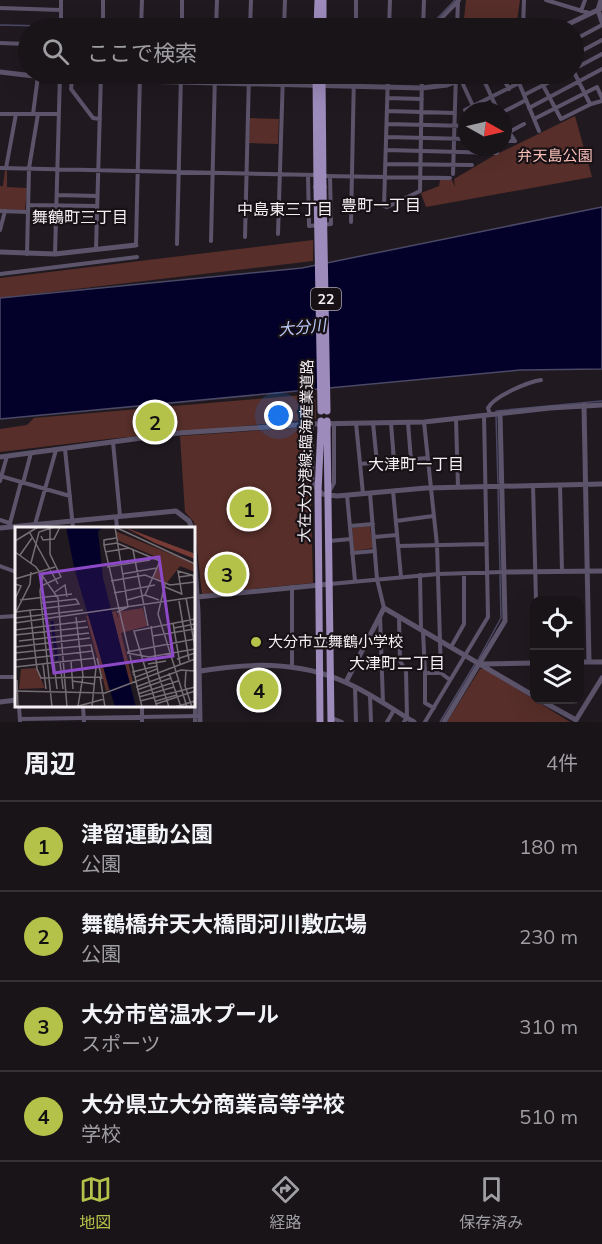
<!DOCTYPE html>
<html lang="ja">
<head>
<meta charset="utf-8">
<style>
  :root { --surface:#181418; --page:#252125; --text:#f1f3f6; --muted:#9f9ea2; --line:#363337; --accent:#b5c249 }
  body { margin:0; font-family:Mulish,"Noto Sans JP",sans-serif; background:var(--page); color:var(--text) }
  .controls { position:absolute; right:18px; bottom:18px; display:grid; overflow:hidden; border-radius:12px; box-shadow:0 6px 24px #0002 }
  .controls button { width:54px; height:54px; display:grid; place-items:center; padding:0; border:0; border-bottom:2px solid var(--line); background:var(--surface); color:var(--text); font:30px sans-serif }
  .compass { position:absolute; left:458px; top:102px; width:54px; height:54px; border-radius:50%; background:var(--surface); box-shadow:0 6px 24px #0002; rotate:98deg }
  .you { position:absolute; left:279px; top:416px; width:21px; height:21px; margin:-15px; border:4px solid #fff; border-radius:50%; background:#1a73e8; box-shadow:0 0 0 9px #1a73e833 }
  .badge { display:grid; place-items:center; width:39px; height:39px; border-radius:50%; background:var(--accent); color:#111; font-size:20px; font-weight:700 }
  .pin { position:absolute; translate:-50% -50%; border:3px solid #fff; box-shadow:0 2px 6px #0006 }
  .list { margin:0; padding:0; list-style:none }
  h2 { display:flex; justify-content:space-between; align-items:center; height:78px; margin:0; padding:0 24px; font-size:26px }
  h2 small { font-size:20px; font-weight:400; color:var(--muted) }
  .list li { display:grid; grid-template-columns:39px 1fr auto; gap:18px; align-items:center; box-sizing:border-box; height:90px; padding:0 24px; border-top:2px solid var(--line) }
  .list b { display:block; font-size:22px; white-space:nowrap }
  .list p { margin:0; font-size:20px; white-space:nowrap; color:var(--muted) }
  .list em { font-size:20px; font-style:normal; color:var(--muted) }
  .icon { flex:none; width:33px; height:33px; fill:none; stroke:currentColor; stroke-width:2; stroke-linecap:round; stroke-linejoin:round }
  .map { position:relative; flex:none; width:602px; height:722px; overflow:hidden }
  .search { position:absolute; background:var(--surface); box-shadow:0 6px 24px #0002; left:18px; right:18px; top:18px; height:66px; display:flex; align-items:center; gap:15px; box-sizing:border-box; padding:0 21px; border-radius:33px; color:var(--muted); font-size:22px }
  .sheet { height:438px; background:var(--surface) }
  nav { display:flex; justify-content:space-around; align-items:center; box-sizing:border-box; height:84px; border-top:2px solid var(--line); background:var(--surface); font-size:16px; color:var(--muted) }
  nav a { display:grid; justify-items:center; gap:3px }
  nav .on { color:var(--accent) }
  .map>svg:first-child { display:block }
  .green { fill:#572e29 }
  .water { fill:#030029; stroke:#4b4866; stroke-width:1.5 }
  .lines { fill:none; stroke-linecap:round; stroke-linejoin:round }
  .stream { stroke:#4b4866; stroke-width:1.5 }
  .minor { stroke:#5c546b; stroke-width:4 }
  .tertiary { stroke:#5c546b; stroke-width:5 }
  .primary { stroke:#9d8bbc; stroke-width:7 }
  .primary-bridge { stroke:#9d8bbc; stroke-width:7 }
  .poi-dot { fill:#b5c249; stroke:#171116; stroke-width:2 }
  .labels { text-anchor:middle; stroke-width:4.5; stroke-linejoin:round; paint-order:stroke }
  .shield { fill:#171116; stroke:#b2acb1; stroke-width:1.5 }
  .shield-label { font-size:14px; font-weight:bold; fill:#f4eff3 }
  .park-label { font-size:15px; fill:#fcc0b8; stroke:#171116 }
  .street-label { font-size:15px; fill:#f4eff3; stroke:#171116 }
  .poi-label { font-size:15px; fill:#f4eff3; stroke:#171116; text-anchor:start }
  .neighbourhood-label { font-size:16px; fill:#f4eff3; stroke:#171116 }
  .water-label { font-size:16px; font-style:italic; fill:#bccbfc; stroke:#171116 }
  .inset-river { fill:none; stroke:#030029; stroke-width:3 }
  .inset-road { fill:none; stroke:#756f74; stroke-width:1.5 }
  .view { fill:#8d49c7; fill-opacity:0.15; stroke:#8d49c7; stroke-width:3 }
  .inset-edge { fill:none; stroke:#f4eff3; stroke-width:3 }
</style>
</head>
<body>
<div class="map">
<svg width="602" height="722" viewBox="0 0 602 722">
  <rect width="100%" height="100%" fill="#201a20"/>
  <path class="green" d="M466,0h54l-4,28h-53z
    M575,116l17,61 -166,30 -5,-14 18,-7 1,-6h12l3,7 -1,-8 39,-23z
    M250,118l29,1 -1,25 -29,-1z
    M5,170l2,1v16l20,1 -2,22 -25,-1v-23h3z
    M313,240v21l-313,37v-20z
    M315,394l1,25 -208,20 -108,13v-23l27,-4 7,-7z
    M309,427l4,156 -111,11 -8,-72 -9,-10 -5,-76z
    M370,526l3,22 -19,3 -2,-23z
    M480,669h5l85,53h-123z"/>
  <path class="water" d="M602,207v162l-82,1 -520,49v-121l302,-30z"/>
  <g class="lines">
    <path class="stream" d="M0,25l135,3
      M428,28l27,-28
      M496,411l106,-10
      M496,416l2,67
      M498,488l2,82
      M478,660l23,-42 -1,-43
      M440,722l35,-58"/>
    <path class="minor" d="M546,0l43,13
      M0,8l61,2
      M581,11l4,-11
      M61,28v-28
      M103,28v-28
      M141,28l1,-28
      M182,28v-28
      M216,28l1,-28
      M250,28l1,-28
      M284,28l1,-28
      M356,28v-28
      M389,28l1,-28
      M423,28l1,-28
      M432,28l27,-28
      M441,28v-8
      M457,28l1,-27
      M523,28l1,-28
      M574,40l28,-15
      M0,43l28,1
      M574,55l28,-15
      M574,69l28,-15
      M574,72l16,32
      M388,74l-4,132 3,1 33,-16 2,-117
      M481,74l17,37
      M501,74l8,15
      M537,74l24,45 30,-15 11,-3
      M502,77l7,-3
      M72,80l-1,9 22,29 7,1
      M461,80l12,26
      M519,83l20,48
      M524,95l41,-21
      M387,98l35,1
      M529,108l73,-39
      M465,110l72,-36
      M387,111l68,2
      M503,112l23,-12
      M0,114h59
      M33,114l5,-38
      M534,119l63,-32 5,11
      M503,123l12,18h-12
      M387,124l80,2
      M511,131l13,-7
      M386,137l81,2
      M386,150l111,3
      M385,164l87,1
      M0,168l316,7
      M6,168l10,-54
      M453,174l3,-100
      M308,175l1,51 22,-2 -1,-48
      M323,176l127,2
      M57,195l40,1
      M28,205l69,1
      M0,211l28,1
      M351,222l3,-148
      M0,230l5,-19
      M278,234l5,-160
      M245,237l4,-163
      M211,241l4,-167
      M177,244l4,-170
      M136,245l4,-171
      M96,249l5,-175
      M27,254l2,-86 9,-54
      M55,254l5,-180
      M0,274l137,-17
      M490,414l-2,-6c6,-12 40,-26 53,-28
      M456,419l2,68
      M424,422l13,123 4,128
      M356,423l7,71
      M373,423l4,40
      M391,423l3,38
      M408,423l3,37
      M113,442l7,74
      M65,449l8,79
      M360,464l67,-6
      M0,476l70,20
      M0,481l7,-25
      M23,483l8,-30
      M533,485l3,115
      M560,485l2,86
      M393,491l8,86
      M329,492l5,-9v-59
      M370,493l7,86 7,29
      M347,495l8,86
      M116,517l1,11
      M0,520l9,3
      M396,521l37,-5
      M350,526l23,-2
      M9,527l12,-45
      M34,528l22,-78
      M374,537l23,-2
      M329,541l22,-2
      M398,546l89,-2
      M352,553l23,-2
      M0,566l16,6
      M420,575l1,55
      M330,584l108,-10 66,-2
      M292,587v80
      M380,616l3,87
      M0,617l16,-1
      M399,617l1,44 6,10 1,46 -3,5
      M423,631l2,42h16l9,7
      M451,647l13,-23v-51
      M425,673v30l9,5
      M0,677h16
      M355,687l1,35
      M370,695l1,27
      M19,706l1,15
      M83,706l1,16
      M142,706v16
      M332,718l10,4
      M20,719l180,-3
      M195,722v-50
      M387,722l7,-12
      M425,722l63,-105 -4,-202"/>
    <path class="tertiary" d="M601,0l-3,10 4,12
      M560,28l42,-20
      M0,72l59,7 363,9 25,-3 28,-11
      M0,252l55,2 81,-9
      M584,405l5,257
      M311,424l1,59 10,11 15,2 89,-8 176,-4
      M0,457l179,-24 132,-9 113,-2 126,-14 52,-3
      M0,528l176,-17 13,10 3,7
      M194,551l4,61 2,110
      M504,572l98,-1
      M197,597l133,-13
      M580,662h22
      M482,664l52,-1
      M194,672c51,-9 104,-12 153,11 23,10 45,26 67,39
      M346,682l38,-74 150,88
      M540,700l36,20 26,-42
      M0,702l16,-2
      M444,722l61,-101 -5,-208"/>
    <path class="primary" d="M317,28l1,-28
      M323,28v-28
      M316,74l1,113
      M322,74l1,113
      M327,426l4,296
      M320,722l-2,-230 3,-66"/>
    <path class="primary-bridge" d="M317,187l4,224
      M323,187l4,224
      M321,421v5
      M327,426v-5"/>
  </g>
  <circle class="poi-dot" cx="256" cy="642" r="6"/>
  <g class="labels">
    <rect class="shield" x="311" y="288" width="30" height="22" rx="4.5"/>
    <g class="shield-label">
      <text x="326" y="304">22</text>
    </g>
    <g class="park-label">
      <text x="555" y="161">弁天島公園</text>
    </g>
    <g class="street-label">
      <text transform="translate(306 451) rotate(-89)" y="5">大在大分港線;臨海産業道路</text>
    </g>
    <g class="poi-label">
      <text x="268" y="647">大分市立舞鶴小学校</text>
    </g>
    <g class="neighbourhood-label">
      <text x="381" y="211">豊町一丁目</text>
      <text x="285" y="215">中島東三丁目</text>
      <text x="80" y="223">舞鶴町三丁目</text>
      <text x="416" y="470">大津町一丁目</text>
      <text x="397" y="669">大津町二丁目</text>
    </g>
    <g class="water-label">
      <text transform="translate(302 327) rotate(-6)" y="6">大分川</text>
    </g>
  </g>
  <g transform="translate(15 527)">
    <rect width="180" height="180" fill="#201a20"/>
    <path d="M100,4l80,33v8l-15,-6 -14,18 -13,-7 8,-18 -44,-19zM128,81l4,18 -26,7 12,49 -4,1 -17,-71 4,-1 2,8v-7zM75,88l19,75 -3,1 -20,-75zM21,141l9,20 -26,1 2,-20z" fill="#572e29"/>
    <path d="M109,0l69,26 2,6 -40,-16z" fill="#783a34"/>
    <path d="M51,0l37,1 -5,3 5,47 33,129h-21l-41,-140z" fill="#030029"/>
    <path class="inset-river" d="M37,94l5,39"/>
    <path class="inset-road" d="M100,0l13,80 -11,5M100,0l80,37M15,6l28,51M26,9l2,4 11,-1 6,-12M101,11l-12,2v5l38,162M0,14l23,-14M89,18l13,-2 43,18 -15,34M118,23l15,76M0,25l21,15 22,31 9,109M90,25l24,-4M5,28l12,-17M16,36l8,-31 15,-5M92,40l43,-7M107,47l35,-6M28,48l-3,16 12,116M164,50l14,-2 2,11M0,52l40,-12M96,54l34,-6 25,10 25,-3M0,57l6,2 -6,13M150,57l-7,30 29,93M26,59l20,-9 -11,-23v-27M150,60l17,7M40,65l10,-7 2,12M99,66l41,-8M167,68l-4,-24 17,5M171,71l9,49M5,73l52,-6M112,73l18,-5 14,5M164,74l10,59M15,83l7,59 4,9 59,-1 5,30M1,85l63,-8 -3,-5 -35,4M0,87l15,-30 1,-12M61,90l7,59 -5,30M0,91l68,-8M0,96l180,-26M153,96l4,30M158,96l7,41M136,99l7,47 11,34M159,101l21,-4M0,103l71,-9M0,108l73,-8M137,109l43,-7M4,114l70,-8M0,120l75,-9M112,125l68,-13M0,126l76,-8 5,22 -4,40M112,126l22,4 46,-8M82,131l5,21M162,132l18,-6M0,133l78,-9M56,134l2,28M127,134l24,-4M45,135l3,27M39,136l3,26M28,137l3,25M133,137l18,-3M0,140l80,-9M171,143l-1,16 7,21M117,145l25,-6M154,146l12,34M118,147l3,3 21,-8M2,153l1,27M57,154l22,3M121,160l45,-17 14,1M122,163l34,-12M0,164l90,2 90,-34M123,167l40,-13M124,170l35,-10M125,174l55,-14M141,174l21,-6M141,177l39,-13M60,180l29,-8M142,180l-23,-76 61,-12M160,180l20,-6"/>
    <path class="view" d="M144,30l14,99 -119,17 -14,-99z"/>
    <rect width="180" height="180" class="inset-edge"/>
  </g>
</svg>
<div class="controls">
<button><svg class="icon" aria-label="locate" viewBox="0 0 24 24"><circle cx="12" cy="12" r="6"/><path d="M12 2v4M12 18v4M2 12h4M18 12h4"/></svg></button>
<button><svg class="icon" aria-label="layers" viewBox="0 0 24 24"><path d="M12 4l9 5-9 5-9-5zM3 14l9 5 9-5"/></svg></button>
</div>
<svg class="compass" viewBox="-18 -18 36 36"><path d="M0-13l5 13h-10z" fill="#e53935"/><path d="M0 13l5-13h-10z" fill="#9f9ea2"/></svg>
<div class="you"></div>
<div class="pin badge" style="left:249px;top:509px">1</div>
<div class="pin badge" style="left:155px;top:422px">2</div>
<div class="pin badge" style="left:227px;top:574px">3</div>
<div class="pin badge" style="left:259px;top:690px">4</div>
<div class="search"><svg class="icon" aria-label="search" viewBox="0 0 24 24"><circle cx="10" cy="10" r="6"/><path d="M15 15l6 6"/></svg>ここで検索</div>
</div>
<section class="sheet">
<h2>周辺<small>4件</small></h2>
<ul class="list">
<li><span class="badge">1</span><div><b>津留運動公園</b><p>公園</p></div><em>180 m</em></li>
<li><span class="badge">2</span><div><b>舞鶴橋弁天大橋間河川敷広場</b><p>公園</p></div><em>230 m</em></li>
<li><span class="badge">3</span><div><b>大分市営温水プール</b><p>スポーツ</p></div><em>310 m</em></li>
<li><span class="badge">4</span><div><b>大分県立大分商業高等学校</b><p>学校</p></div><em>510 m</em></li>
</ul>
</section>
<nav>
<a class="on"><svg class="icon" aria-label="map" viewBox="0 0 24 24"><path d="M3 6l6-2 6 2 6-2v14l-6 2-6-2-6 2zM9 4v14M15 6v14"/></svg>地図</a>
<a><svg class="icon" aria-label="directions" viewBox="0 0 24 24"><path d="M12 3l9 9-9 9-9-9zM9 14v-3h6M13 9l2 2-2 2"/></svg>経路</a>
<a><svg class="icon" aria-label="saved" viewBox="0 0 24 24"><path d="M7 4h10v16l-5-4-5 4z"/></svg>保存済み</a>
</nav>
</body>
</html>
